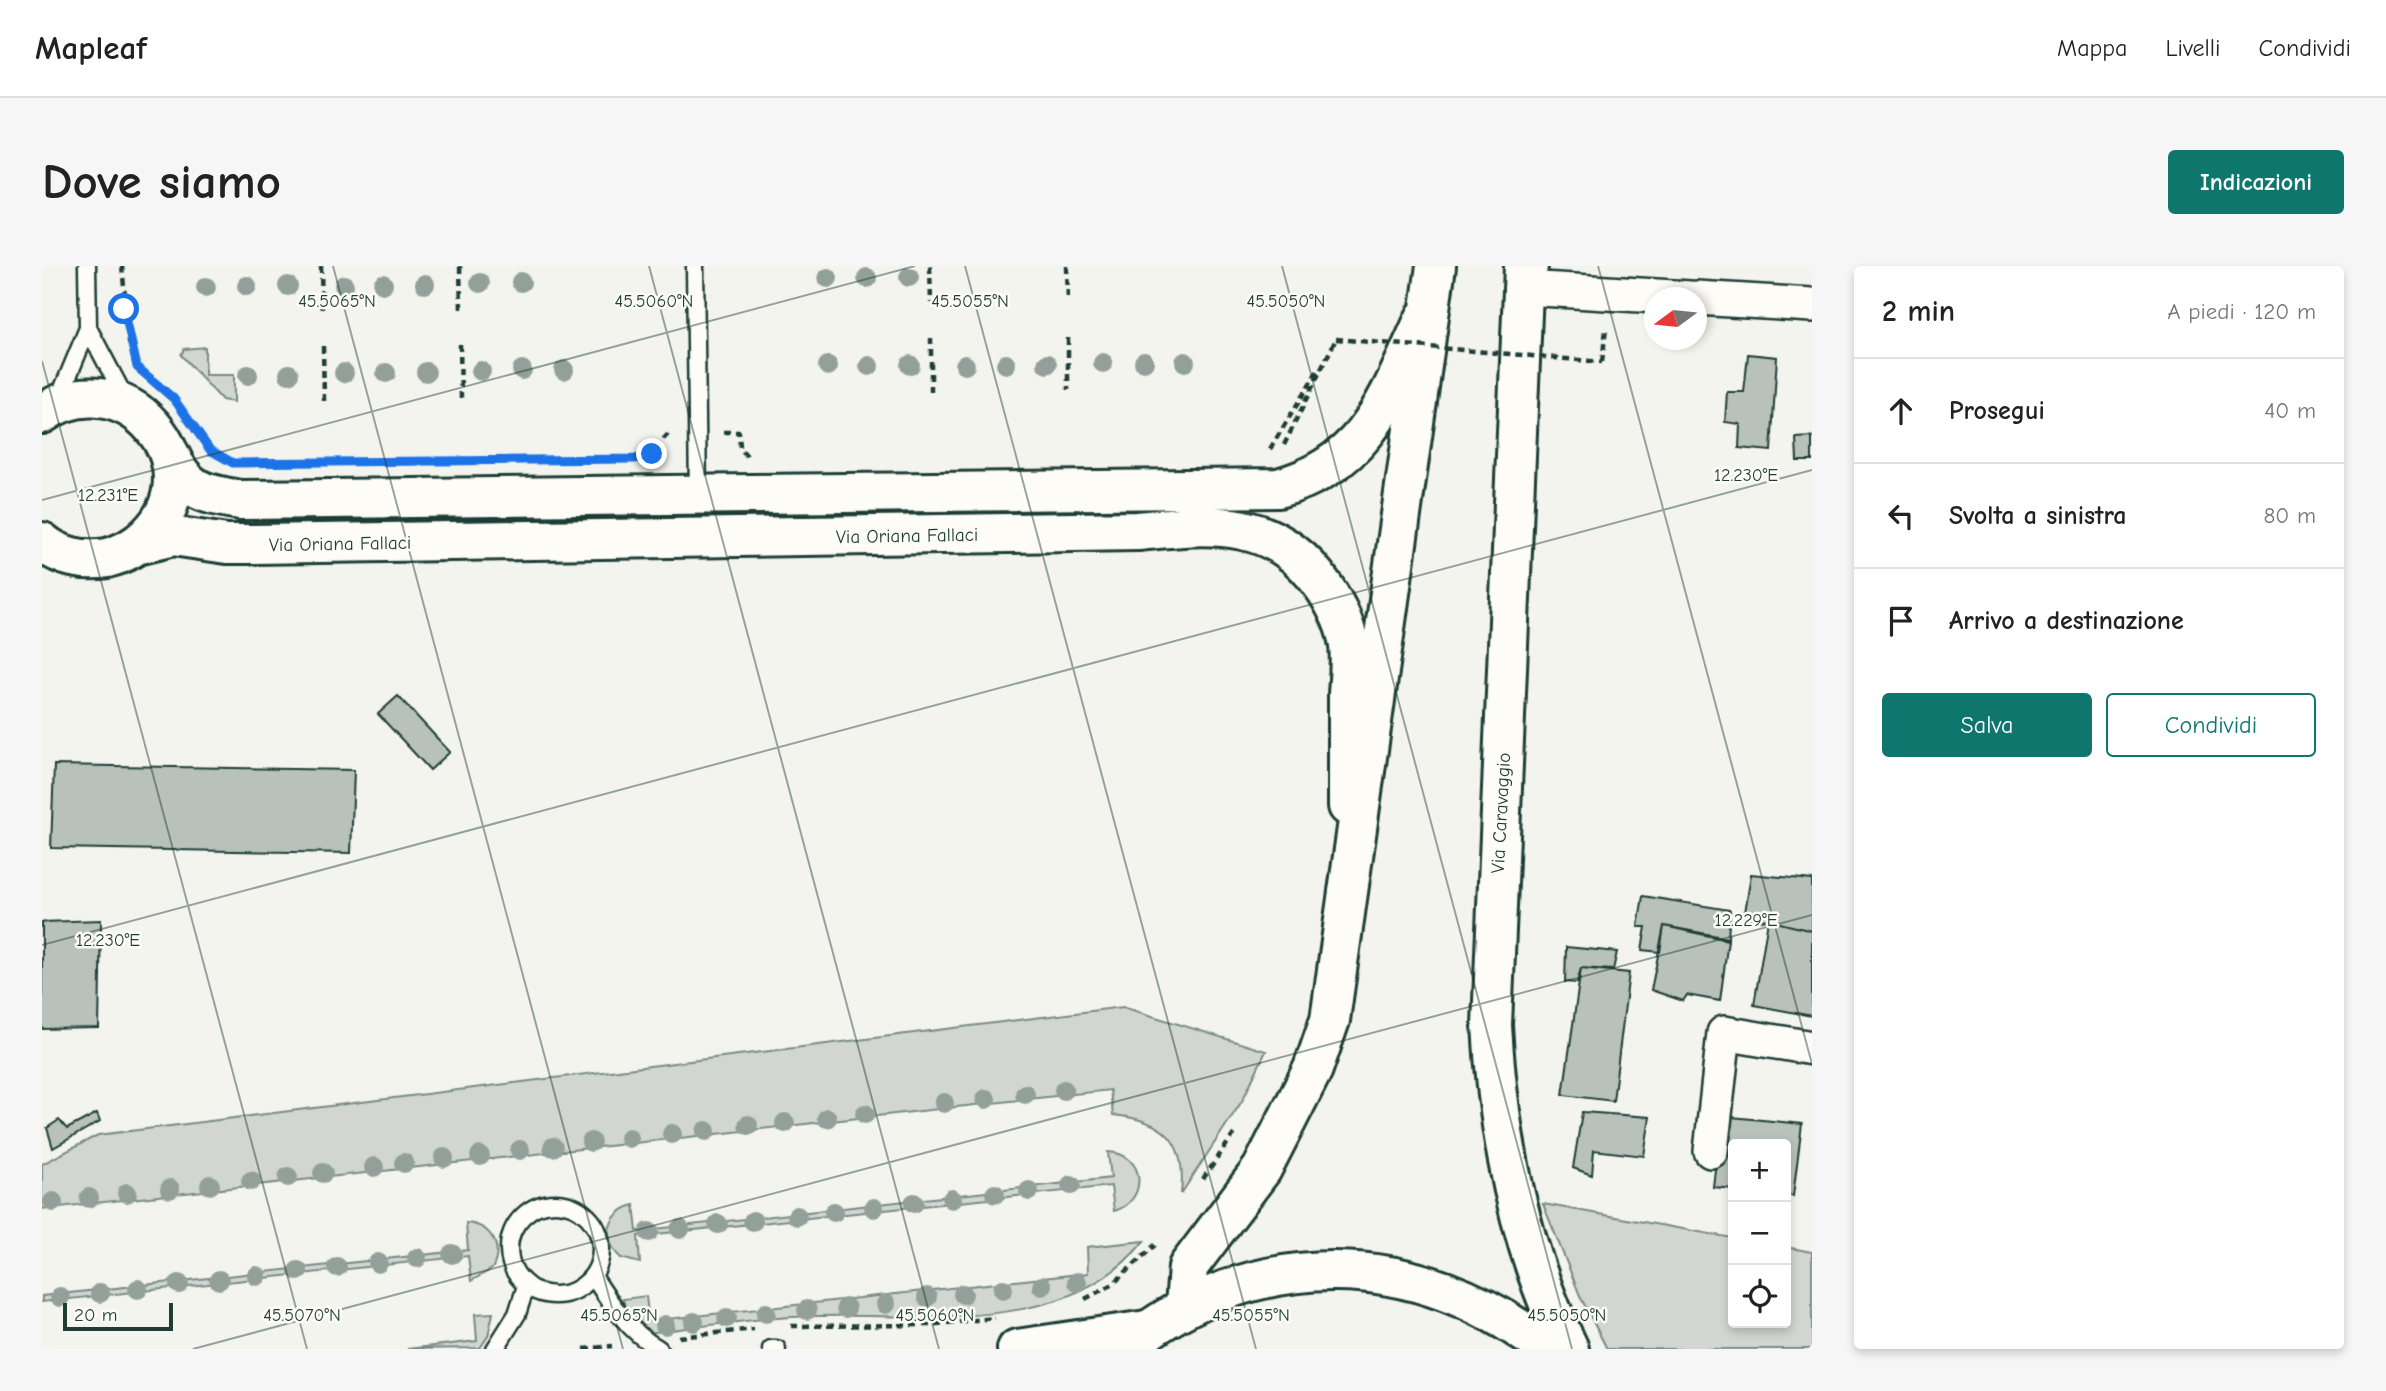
<!DOCTYPE html>
<html lang="it">
<head>
<meta charset="utf-8">
<style>
  :root { --surface:#fff; --page:#f6f6f6; --text:#222; --muted:#767676; --line:#e0e0e0; --accent:#0f766e }
  body { margin:0; font-family:"Comic Neue",sans-serif; background:var(--page); color:var(--text) }
  .controls { position:absolute; right:21px; bottom:21px; display:grid; overflow:hidden; border-radius:7px; box-shadow:0 4px 10px #0003 }
  .controls button { width:63px; height:63px; display:grid; place-items:center; padding:0; border:0; border-bottom:2px solid var(--line); background:var(--surface); color:var(--text); font:35px sans-serif }
  .compass { position:absolute; left:1602px; top:21px; width:63px; height:63px; border-radius:50%; background:var(--surface); box-shadow:0 4px 10px #0003; rotate:255deg }
  .scale { position:absolute; left:21px; bottom:18px; width:110px; box-sizing:border-box; padding-left:7px; border:4px solid #1f3d34; border-top:0; font-size:19px; line-height:24px; white-space:nowrap; color:#1f3d34; -webkit-text-stroke:5px #fdfcf7; paint-order:stroke }
  .stop { position:absolute; width:21px; height:21px; margin:-16px; border:5px solid #1a73e8; border-radius:50%; background:#fff }
  .stop.end { background:#1a73e8; border-color:#fff; box-shadow:0 2px 7px #0008 }
  .list { margin:0; padding:0; list-style:none }
  h2 { display:flex; justify-content:space-between; align-items:center; height:91px; margin:0; padding:0 28px; font-size:30px }
  h2 small { font-size:23px; font-weight:400; color:var(--muted) }
  .list li { display:grid; grid-template-columns:46px 1fr auto; gap:21px; align-items:center; box-sizing:border-box; height:105px; padding:0 28px; border-top:2px solid var(--line) }
  .list b { display:block; font-size:26px; white-space:nowrap }
  .list em { font-size:23px; font-style:normal; color:var(--muted) }
  .actions { display:flex; gap:14px; padding:21px 28px }
  .actions a { flex:1; padding:16px 0; border:2px solid var(--accent); border-radius:7px; text-align:center; font-size:24px; color:var(--accent) }
  .actions .main { background:var(--accent); color:#fff }
  .icon { flex:none; width:38px; height:38px; fill:none; stroke:currentColor; stroke-width:2; stroke-linecap:round; stroke-linejoin:round }
  .map { position:relative; flex:none; width:1770px; height:1083px; overflow:hidden; border-radius:7px }
  header { display:flex; align-items:center; gap:42px; box-sizing:border-box; height:98px; padding:0 35px; background:var(--surface); border-bottom:2px solid var(--line) }
  header strong { font-size:33px }
  nav { display:flex; gap:38px; margin-inline-start:auto; font-size:24px }
  .intro { display:flex; align-items:center; justify-content:space-between; box-sizing:border-box; height:168px; padding:0 42px }
  h1 { margin:0; font-size:49px }
  .button { padding:18px 32px; border-radius:7px; background:var(--accent); color:#fff; font-size:24px; font-weight:700 }
  main { display:flex; gap:42px; padding:0 42px }
  aside { flex:1; background:var(--surface); border-radius:7px; box-shadow:0 4px 10px #0003 }
  .map>svg:first-child { display:block }
  .green { fill:#d1d6d1; stroke:#788a82; stroke-width:2 }
  .building { fill:#b9c1bb; stroke:#1f3d34; stroke-width:2 }
  .lines { fill:none; stroke-linecap:round; stroke-linejoin:round }
  .service-casing { stroke:#1f3d34; stroke-width:21 }
  .minor-casing { stroke:#1f3d34; stroke-width:38 }
  .tertiary-casing { stroke:#1f3d34; stroke-width:44 }
  .secondary-casing { stroke:#1f3d34; stroke-width:44 }
  .motorway-casing { stroke:#1f3d34; stroke-width:44 }
  .path { stroke:#1f3d34; stroke-width:4.5; stroke-dasharray:7 5; stroke-linecap:butt }
  .service { stroke:#fdfcf7; stroke-width:16 }
  .minor { stroke:#fdfcf7; stroke-width:33 }
  .tertiary { stroke:#fdfcf7; stroke-width:38 }
  .secondary { stroke:#fdfcf7; stroke-width:38 }
  .motorway { stroke:#fdfcf7; stroke-width:38 }
  .path-bridge { stroke:#1f3d34; stroke-width:4.5; stroke-dasharray:7 5; stroke-linecap:butt }
  .tree { fill:#93a099 }
  .route { stroke:#1a73e8; stroke-width:9 }
  .ticks { fill:none; stroke:#1f3d34; stroke-width:2; stroke-opacity:0.45 }
  .labels { text-anchor:middle; stroke-width:5; stroke-linejoin:round; paint-order:stroke }
  .street-label { font-size:19px; fill:#1f3d34; stroke:#fdfcf7 }
  .ticks-label { font-size:18px; text-anchor:middle; fill:#1f3d34; stroke:#fdfcf7; stroke-width:5; stroke-linejoin:round; paint-order:stroke }
</style>
</head>
<body>
<header>
<strong>Mapleaf</strong>
<nav><a>Mappa</a><a>Livelli</a><a>Condividi</a></nav>
</header>
<div class="intro"><h1>Dove siamo</h1><a class="button">Indicazioni</a></div>
<main>
<div class="map">
<svg width="1770" height="1083" viewBox="0 0 1770 1083">
  <rect width="100%" height="100%" fill="#f4f4ef"/>
  <filter id="ink" filterUnits="userSpaceOnUse"><feTurbulence type="fractalNoise" baseFrequency=".0143" numOctaves="2"/><feDisplacementMap in="SourceGraphic" scale="14" xChannelSelector="R" yChannelSelector="G"/><feConvolveMatrix kernelMatrix="1 2 1 2 8 2 1 2 1" color-interpolation-filters="sRGB"/></filter>
  <g filter="url(#ink)">
    <path class="green" d="M163,81v28h29v27l-12,-2 -41,-45 3,-6z
      M1081,741l143,44 -24,50 -61,93c6,-54 -17,-74 -68,-79l-3,-25 -1068,119v-45l56,-29z
      M1066,886c38,1 41,49 6,59l-3,-25 -473,50 2,27 -19,-5c-20,-18 -14,-46 13,-53l3,26 474,-53z
      M1501,938l190,34v85h53v-76l26,5v97h-205l-26,-51z
      M424,957c25,2 38,23 26,46l-21,12 -3,-25 -426,46v-6l426,-46z
      M1102,975c-77,96 -218,72 -326,75 -57,1 -114,10 -171,17l-20,-18 -4,-16 23,-3 3,25 439,-48 -1,-26z
      M451,1047l-5,23 -8,12 -73,1 70,-8 -2,-27z"/>
    <path class="building" d="M1706,88l29,3 -6,94 -32,-3 1,-24 -15,-2 2,-30h17z
      M1770,171v24h-15l-1,-23z
      M356,430l52,56 -20,18 -52,-56z
      M12,499l300,5 -3,83 -300,-5z
      M1709,608l61,6v51l-44,-11 -24,-1z
      M1601,630l87,14 -2,28 -64,-12 -4,26 -18,-2 4,-23h-8z
      M59,654l-2,108 -57,1v-107z
      M1726,654l44,11v85l-58,-11z
      M1622,660l64,14 -8,61 -33,-6 -4,6 -32,-11z
      M1524,681l51,5 -4,18 -32,-2 -4,15 -12,-1z
      M1539,702l48,5 -16,128 -50,-6z
      M1540,846l68,5 -6,39 -50,-6 -2,25 -19,-7z
      M55,847l3,8 -47,27 -6,-20 12,-8 8,9z
      M1679,850l81,8 -9,72 -7,-1v-51h-53v45l-20,-2z"/>
    <g class="lines">
      <g class="service-casing">
        <path id="service" d="M653,0l3,228
          M46,62l38,72
          M17,132l29,-70 -1,-62
          M467 983a46 46 0 1 1 92 0a46 46 0 1 1-92 0Z
          M551,1010c18,28 36,56 66,73
          M453,1083l22,-35 9,-28
          M729,1083h6"/>
      </g>
      <g class="minor-casing">
        <path id="minor" d="M1482,22l166,10
          M1654,32l116,7
          M1669,885l13,-118 88,15"/>
      </g>
      <g class="tertiary-casing">
        <path id="tertiary" d="M0,148c82,-58 177,51 106,121 -12,12 -25,19 -41,23 -23,4 -47,-1 -65,-16
          M127,187c17,38 32,40 71,47l1038,-12c91,-24 111,-93 147,-170
          M98,278l33,-8 54,8h27l884,-13c76,-8 138,-14 186,56 12,18 22,37 25,59 2,15 0,32 -1,48 0,37 0,75 0,112
          M975,1083l130,-19"/>
      </g>
      <g class="secondary-casing">
        <path id="secondary" d="M1482,0l-32,759c6,109 28,225 77,324
          M1143,1040l3,-39 74,-98 51,-100 17,-49 106,-754
          M1082,1083c128,-106 294,-102 423,0"/>
      </g>
      <g class="motorway-casing">
        <path id="motorway" d="M1482,22l4,-22"/>
      </g>
      <path class="path" d="M80,0l8,81
        M279,0l1,48
        M418,0l1,45
        M888,0l1,37
        M1025,0l1,35
        M1026,72v52
        M418,78l1,54
        M281,80l1,55
        M1560,96l4,-33
        M889,126v-54
        M681,166h16l1,16 7,8
        M1242,179l52,-106
        M1228,183l48,-79
        M605,191l23,-25
        M1161,913l31,-45
        M1043,1033l28,-15 42,-39
        M749,1060l138,-1 66,-7
        M637,1071l75,-8
        M542,1083l28,-3"/>
      <use href="#service" class="service"/>
      <use href="#minor" class="minor"/>
      <use href="#tertiary" class="tertiary"/>
      <use href="#secondary" class="secondary"/>
      <use href="#motorway" class="motorway"/>
      <path class="path-bridge" d="M1294,73l266,23"/>
    </g>
    <g class="tree">
      <circle cx="867" cy="11" r="10"/>
      <circle cx="786" cy="12" r="10"/>
      <circle cx="825" cy="12" r="10"/>
      <circle cx="479" cy="16" r="10"/>
      <circle cx="438" cy="17" r="10"/>
      <circle cx="341" cy="18" r="10"/>
      <circle cx="383" cy="18" r="10"/>
      <circle cx="302" cy="19" r="10"/>
      <circle cx="205" cy="20" r="10"/>
      <circle cx="246" cy="20" r="10"/>
      <circle cx="164" cy="21" r="10"/>
      <circle cx="1102" cy="96" r="10"/>
      <circle cx="1143" cy="96" r="10"/>
      <circle cx="1061" cy="97" r="10"/>
      <circle cx="964" cy="98" r="10"/>
      <circle cx="1005" cy="98" r="10"/>
      <circle cx="868" cy="99" r="10"/>
      <circle cx="923" cy="99" r="10"/>
      <circle cx="786" cy="100" r="10"/>
      <circle cx="827" cy="100" r="10"/>
      <circle cx="480" cy="104" r="10"/>
      <circle cx="522" cy="104" r="10"/>
      <circle cx="439" cy="105" r="10"/>
      <circle cx="384" cy="106" r="10"/>
      <circle cx="302" cy="107" r="10"/>
      <circle cx="344" cy="107" r="10"/>
      <circle cx="247" cy="108" r="10"/>
      <circle cx="206" cy="109" r="10"/>
      <circle cx="1022" cy="824" r="10"/>
      <circle cx="983" cy="828" r="10"/>
      <circle cx="944" cy="833" r="10"/>
      <circle cx="902" cy="837" r="10"/>
      <circle cx="823" cy="848" r="10"/>
      <circle cx="785" cy="852" r="10"/>
      <circle cx="743" cy="857" r="10"/>
      <circle cx="706" cy="859" r="10"/>
      <circle cx="664" cy="865" r="10"/>
      <circle cx="630" cy="868" r="10"/>
      <circle cx="587" cy="872" r="10"/>
      <circle cx="549" cy="876" r="10"/>
      <circle cx="511" cy="881" r="10"/>
      <circle cx="478" cy="884" r="10"/>
      <circle cx="438" cy="890" r="10"/>
      <circle cx="402" cy="892" r="10"/>
      <circle cx="362" cy="897" r="10"/>
      <circle cx="332" cy="901" r="10"/>
      <circle cx="281" cy="907" r="10"/>
      <circle cx="246" cy="911" r="10"/>
      <circle cx="209" cy="915" r="10"/>
      <circle cx="168" cy="919" r="10"/>
      <circle cx="1029" cy="919" r="10"/>
      <circle cx="128" cy="923" r="10"/>
      <circle cx="987" cy="925" r="10"/>
      <circle cx="85" cy="927" r="10"/>
      <circle cx="953" cy="928" r="10"/>
      <circle cx="47" cy="932" r="10"/>
      <circle cx="910" cy="933" r="10"/>
      <circle cx="11" cy="936" r="10"/>
      <circle cx="872" cy="937" r="10"/>
      <circle cx="832" cy="942" r="10"/>
      <circle cx="792" cy="946" r="10"/>
      <circle cx="755" cy="950" r="10"/>
      <circle cx="711" cy="955" r="10"/>
      <circle cx="676" cy="958" r="10"/>
      <circle cx="638" cy="963" r="10"/>
      <circle cx="607" cy="966" r="10"/>
      <circle cx="410" cy="988" r="10"/>
      <circle cx="375" cy="992" r="10"/>
      <circle cx="336" cy="997" r="10"/>
      <circle cx="295" cy="1001" r="10"/>
      <circle cx="256" cy="1005" r="10"/>
      <circle cx="215" cy="1010" r="10"/>
      <circle cx="177" cy="1014" r="10"/>
      <circle cx="1035" cy="1016" r="10"/>
      <circle cx="137" cy="1018" r="10"/>
      <circle cx="1000" cy="1020" r="10"/>
      <circle cx="96" cy="1023" r="10"/>
      <circle cx="961" cy="1023" r="10"/>
      <circle cx="58" cy="1027" r="10"/>
      <circle cx="921" cy="1028" r="10"/>
      <circle cx="18" cy="1031" r="10"/>
      <circle cx="885" cy="1031" r="10"/>
      <circle cx="844" cy="1038" r="10"/>
      <circle cx="804" cy="1042" r="10"/>
      <circle cx="765" cy="1044" r="10"/>
      <circle cx="724" cy="1047" r="10"/>
      <circle cx="685" cy="1052" r="10"/>
      <circle cx="652" cy="1056" r="10"/>
      <circle cx="623" cy="1059" r="10"/>
    </g>
  </g>
  <g class="lines" filter="url(#ink)">
    <path class="route" d="M82,43l13,58 37,32 36,51 23,13 402,-4 17,-5"/>
  </g>
  <path class="ticks" d="M291,0l290,1083M607,0l290,1083M923,0l291,1083M1240,0l290,1083M1556,0l214,798M0,95l265,988M0,234l873,-234M0,679l1770,-475M151,1083l1619,-434"/>
  <g class="labels">
    <g class="street-label">
      <text transform="translate(865 269) rotate(-1)" y="7">Via Oriana Fallaci</text>
      <text transform="translate(298 277) rotate(-1)" y="7">Via Oriana Fallaci</text>
      <text transform="translate(1458 547) rotate(-87)" y="7">Via Caravaggio</text>
    </g>
  </g>
  <g class="ticks-label">
    <text x="295" y="41">45.5065°N</text>
    <text x="612" y="41">45.5060°N</text>
    <text x="928" y="41">45.5055°N</text>
    <text x="1244" y="41">45.5050°N</text>
    <text x="1704" y="215">12.230°E</text>
    <text x="66" y="235">12.231°E</text>
    <text x="1704" y="660">12.229°E</text>
    <text x="66" y="680">12.230°E</text>
    <text x="260" y="1055">45.5070°N</text>
    <text x="577" y="1055">45.5065°N</text>
    <text x="893" y="1055">45.5060°N</text>
    <text x="1209" y="1055">45.5055°N</text>
    <text x="1525" y="1055">45.5050°N</text>
  </g>
</svg>
<div class="controls">
<button>+</button>
<button>−</button>
<button><svg class="icon" aria-label="locate" viewBox="0 0 24 24"><circle cx="12" cy="12" r="6"/><path d="M12 2v4M12 18v4M2 12h4M18 12h4"/></svg></button>
</div>
<svg class="compass" viewBox="-18 -18 36 36"><path d="M0-13l5 13h-10z" fill="#e53935"/><path d="M0 13l5-13h-10z" fill="#767676"/></svg>
<div class="scale">20 m</div>
<div class="stop" style="left:82px;top:43px"></div>
<div class="stop end" style="left:610px;top:188px"></div>
</div>
<aside>
<h2>2 min<small>A piedi · 120 m</small></h2>
<ul class="list">
<li><svg class="icon" aria-label="ahead" viewBox="0 0 24 24"><path d="M12 20V5M6 11l6-6 6 6"/></svg><div><b>Prosegui</b></div><em>40 m</em></li>
<li><svg class="icon" aria-label="left" viewBox="0 0 24 24"><path d="M17 20v-9H6M10 6l-5 5 5 5"/></svg><div><b>Svolta a sinistra</b></div><em>80 m</em></li>
<li><svg class="icon" aria-label="arrive" viewBox="0 0 24 24"><path d="M6 21V4h12l-3 4 3 4H6"/></svg><div><b>Arrivo a destinazione</b></div></li>
</ul>
<div class="actions"><a class="main">Salva</a><a>Condividi</a></div>
</aside>
</main>
</body>
</html>
